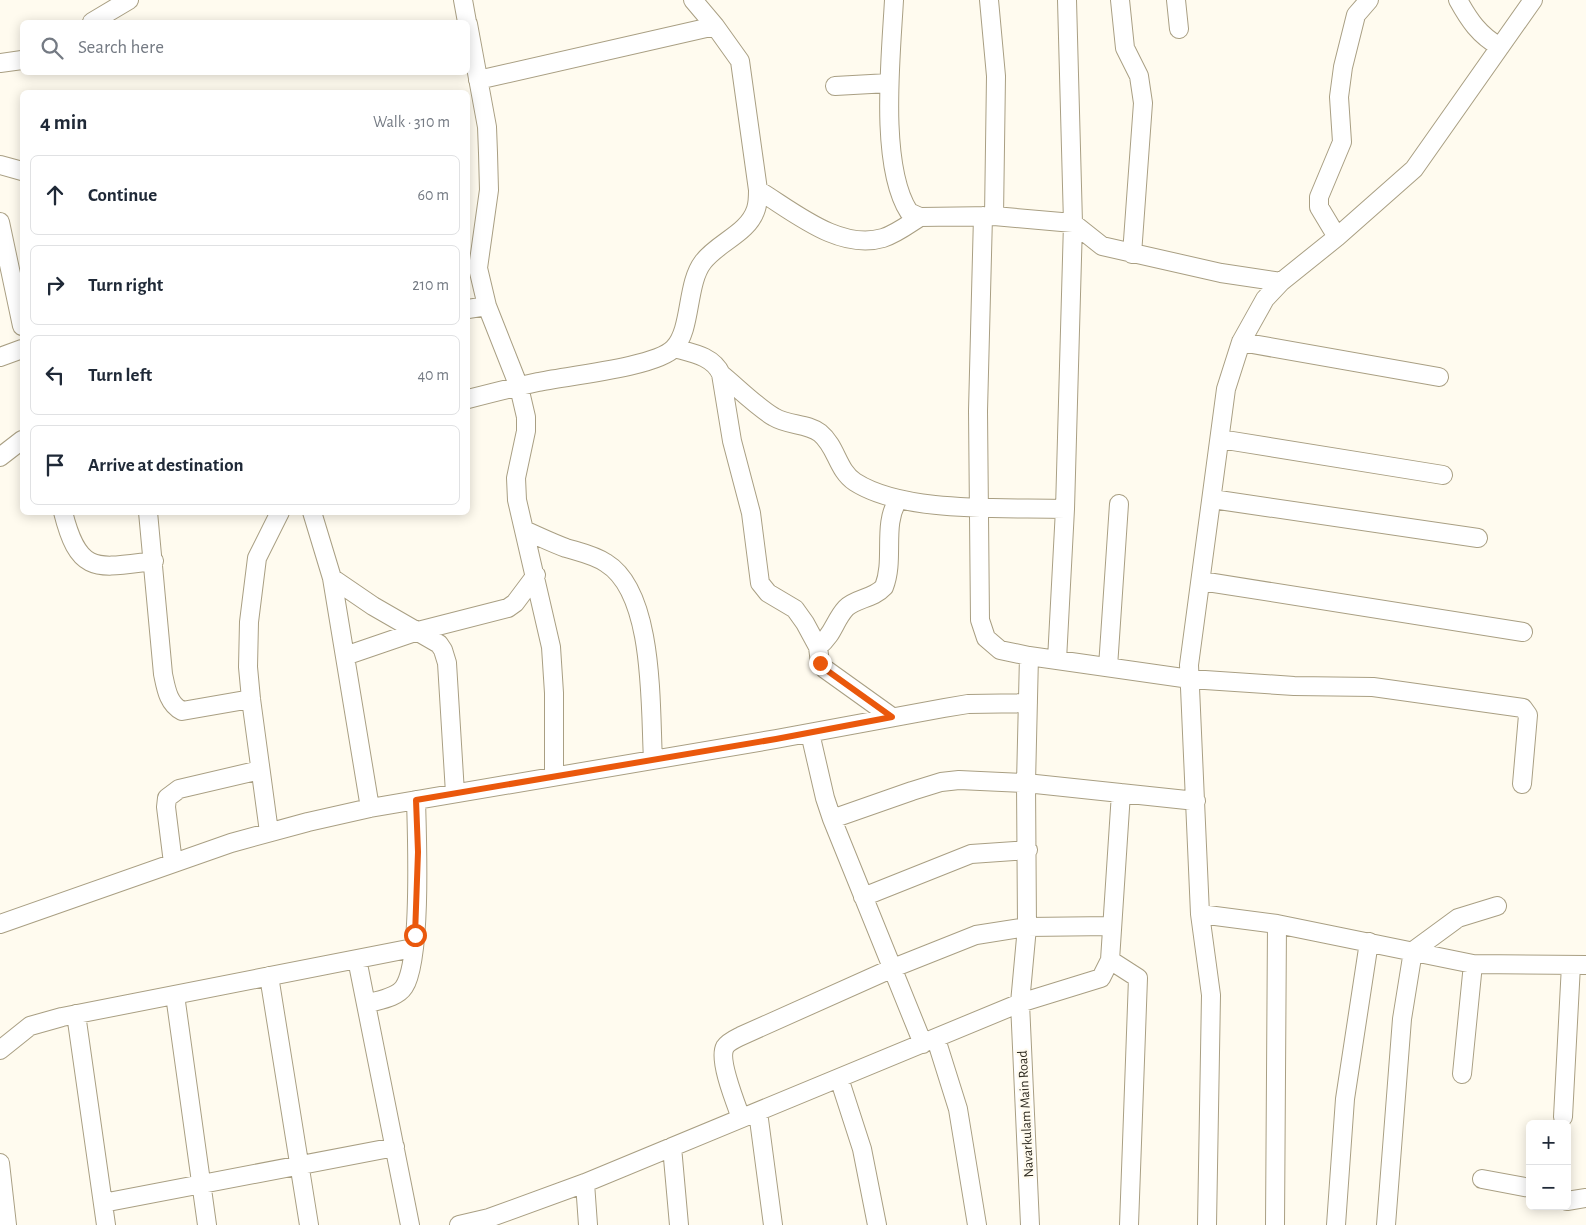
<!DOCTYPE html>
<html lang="en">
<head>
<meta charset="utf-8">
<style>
  :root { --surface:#fff; --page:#f6f6f7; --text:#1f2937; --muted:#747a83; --line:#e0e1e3 }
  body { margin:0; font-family:"Alegreya Sans",sans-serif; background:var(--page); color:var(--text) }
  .controls { position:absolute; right:15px; bottom:15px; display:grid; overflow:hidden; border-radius:8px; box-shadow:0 2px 12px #0003 }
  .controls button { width:45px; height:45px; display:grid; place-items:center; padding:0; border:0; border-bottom:1px solid var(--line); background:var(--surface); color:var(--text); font:25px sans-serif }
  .stop { position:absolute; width:15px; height:15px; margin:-11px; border:4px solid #ea580c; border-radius:50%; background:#fff }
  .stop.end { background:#ea580c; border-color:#fff; box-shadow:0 1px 5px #0008 }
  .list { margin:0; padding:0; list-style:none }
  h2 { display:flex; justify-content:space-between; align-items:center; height:65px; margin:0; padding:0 20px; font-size:21px }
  h2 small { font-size:16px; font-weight:400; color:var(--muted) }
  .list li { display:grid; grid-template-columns:32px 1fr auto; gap:15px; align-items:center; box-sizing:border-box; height:80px; margin:0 10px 10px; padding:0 10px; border:1px solid var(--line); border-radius:8px }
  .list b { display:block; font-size:19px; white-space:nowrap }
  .list em { font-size:16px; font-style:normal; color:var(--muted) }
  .icon { flex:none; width:28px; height:28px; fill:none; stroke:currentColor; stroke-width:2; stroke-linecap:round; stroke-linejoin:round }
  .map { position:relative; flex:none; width:1586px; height:1225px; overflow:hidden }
  .search { position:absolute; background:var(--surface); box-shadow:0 2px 12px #0003; left:20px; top:20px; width:450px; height:55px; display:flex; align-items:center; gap:12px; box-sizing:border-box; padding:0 18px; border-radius:8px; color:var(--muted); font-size:19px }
  .panel { position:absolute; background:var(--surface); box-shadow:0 2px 12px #0003; left:20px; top:90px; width:450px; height:425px; border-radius:8px }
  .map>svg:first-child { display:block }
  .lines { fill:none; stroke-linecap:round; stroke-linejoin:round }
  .minor-casing { stroke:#a99f83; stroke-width:20 }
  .minor { stroke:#fff; stroke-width:18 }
  .route { stroke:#ea580c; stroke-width:6 }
  .labels { text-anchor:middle; stroke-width:4.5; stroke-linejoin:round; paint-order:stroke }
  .street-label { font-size:14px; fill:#312d22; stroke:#fffbef }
</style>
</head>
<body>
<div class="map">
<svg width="1586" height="1225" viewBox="0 0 1586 1225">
  <rect width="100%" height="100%" fill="#fffbef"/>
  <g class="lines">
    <g class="minor-casing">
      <path id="minor" d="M463,0l4,22
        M894,0c-3,56 -15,165 15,212l11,5 74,-1 79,7 29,23 119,27 60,9
        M989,0l7,76 -2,140
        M1120,0l5,48 14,28 4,27 -11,151
        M1176,0l3,29
        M1458,0c11,20 21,35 42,47
        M92,22l37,-22
        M468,24l19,103 1,26 1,37 -11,78 9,38 32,81 7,30v14l-10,47 1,22 34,147 3,46v84
        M0,63l22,-3
        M478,80l237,-54
        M835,86l54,-3
        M0,165l22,6
        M758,190c35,21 81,61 125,48 13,-4 26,-14 37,-21
        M983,216l-5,195 2,209 6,18 14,12 29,6 161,23 104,7 79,1 150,21 5,7 -6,69
        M0,222l22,104
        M1337,237l-18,-30v-10l23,-55 -3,-45 4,-30 13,-52 13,-15
        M468,309l19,-3
        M1241,342l198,35
        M674,348c18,5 39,8 47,26l11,67 19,72 9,70 8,10 27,16 10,14 13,24 2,16 5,6 67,48
        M0,357l22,-8
        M721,374c15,12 37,34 53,43 15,9 33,6 46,16 17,14 17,37 35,49 50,32 151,25 210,27
        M468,399c23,-6 47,-12 70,-17 28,-6 119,-15 136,-34 18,-19 12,-64 29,-86 15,-20 45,-28 53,-53 2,-6 2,-13 2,-19l-18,-129 -25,-35 -22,-26
        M1220,439l223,36
        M0,457l22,-17
        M1212,499l266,39
        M63,512c16,64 34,56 91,49
        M148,512l15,162c3,14 5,30 19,37l69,-12
        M312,512l20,66 38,230
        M524,530c14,6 28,13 42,18 13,4 28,7 40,15 49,30 44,145 47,197
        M332,578l41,28 66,38 4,6 4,13 8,130
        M1201,581l322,51
        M818,647c16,-13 16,-26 28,-39 10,-10 27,-9 38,-21 11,-28 -2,-62 14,-87
        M345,656l73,-25 90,-23 7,-5 21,-28
        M1029,656l-3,127 1,144 -7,76 10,222
        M1057,660l8,-151 8,-286 -6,-223
        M1108,667l11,-163
        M810,733l15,65 7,21 91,225
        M832,819l80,-28 29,-9 18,-2 67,3 170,18
        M269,832l-18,-133 -3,-32 1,-45 8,-64 23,-46
        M173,863l-7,-56 1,-9 12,-9 81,-19
        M863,897l108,-43 57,-4
        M1200,914l77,10 196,40 113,1
        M0,924l231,-81 77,-21 62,-14 406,-69 168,-31 24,-4 60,-1
        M357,959l53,266
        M1110,960l28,18 -9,247
        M269,976l40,249
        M175,995l32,230
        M366,1004c12,-4 31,-6 38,-17 18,-27 13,-151 12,-187
        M76,1014l30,211
        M936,1039l22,70 19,116
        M0,1050l30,-24 32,-9 351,-69
        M1462,1074l11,-110
        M839,1078l23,71 15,76
        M758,1112l15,113
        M1563,1117l8,-152
        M741,1118c-5,-14 -23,-58 -16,-71 3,-5 10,-8 16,-11l152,-68 83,-33 51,-8 85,-1
        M672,1147l7,78
        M0,1163l7,62
        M1482,1179l48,9
        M585,1183l3,42
        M1567,1201l19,-3
        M103,1203l292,-56
        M459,1225l30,-7 96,-35 435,-180 81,-25 9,-18 11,-167
        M1207,1225l4,-230 -11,-81 -11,-249 37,-276 15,-47 24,-43 16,-17 56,-45 77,-68 119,-169
        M1275,1225l2,-301
        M1336,1225l9,-126 24,-157
        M1386,1225l16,-206 11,-68 45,-33 39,-12"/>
    </g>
    <use href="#minor" class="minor"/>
  </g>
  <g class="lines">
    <path class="route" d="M415,935l3,-83 -2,-52 360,-61 116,-22 -67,-48 -5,-6"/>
  </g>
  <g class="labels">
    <g class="street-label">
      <text transform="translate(1025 1114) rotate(-93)" y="5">Navarkulam Main Road</text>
    </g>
  </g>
</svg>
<div class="controls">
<button>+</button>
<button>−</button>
</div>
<div class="stop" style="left:415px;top:935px"></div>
<div class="stop end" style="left:820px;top:663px"></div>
<div class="search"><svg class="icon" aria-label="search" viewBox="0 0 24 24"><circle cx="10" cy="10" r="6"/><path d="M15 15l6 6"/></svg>Search here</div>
<section class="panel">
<h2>4 min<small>Walk · 310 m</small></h2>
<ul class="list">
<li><svg class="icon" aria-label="ahead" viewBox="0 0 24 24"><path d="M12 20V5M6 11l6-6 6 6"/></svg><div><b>Continue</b></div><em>60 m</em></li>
<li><svg class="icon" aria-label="right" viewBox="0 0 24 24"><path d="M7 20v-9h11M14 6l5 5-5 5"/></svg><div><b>Turn right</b></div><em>210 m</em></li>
<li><svg class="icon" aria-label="left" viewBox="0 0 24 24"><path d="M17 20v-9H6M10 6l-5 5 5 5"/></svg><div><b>Turn left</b></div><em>40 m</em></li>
<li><svg class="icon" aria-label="arrive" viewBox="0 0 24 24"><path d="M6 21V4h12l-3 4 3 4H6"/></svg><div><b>Arrive at destination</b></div></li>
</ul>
</section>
</div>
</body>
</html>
